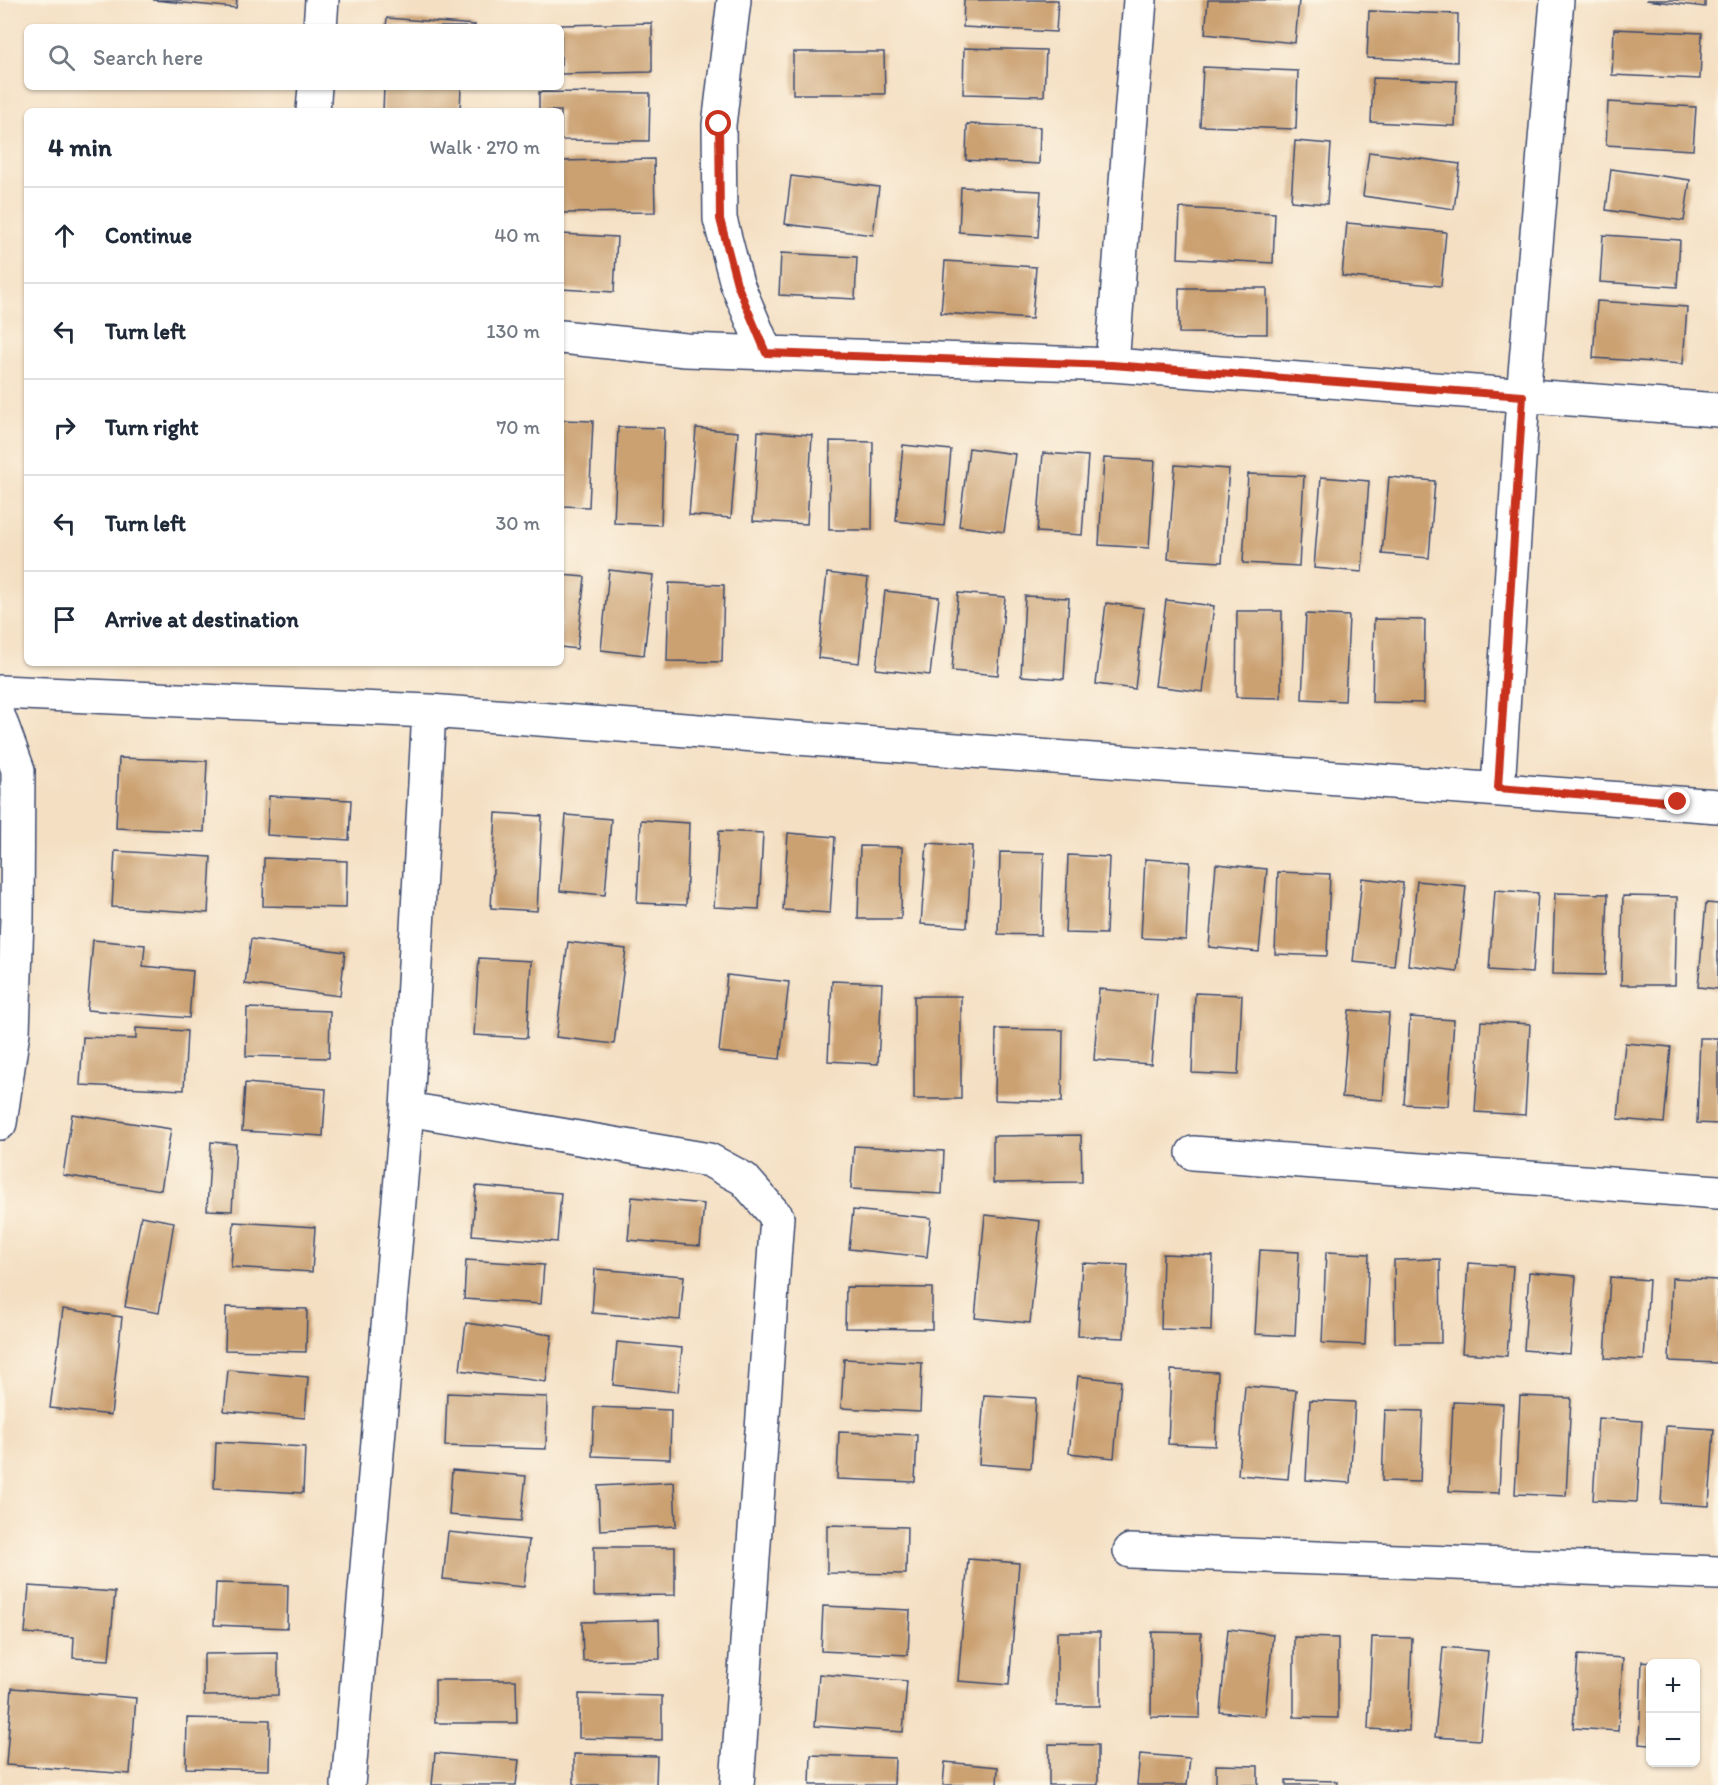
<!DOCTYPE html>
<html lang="en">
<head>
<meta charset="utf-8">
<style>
  :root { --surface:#fff; --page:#f2f2f3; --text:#1f2937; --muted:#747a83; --line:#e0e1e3 }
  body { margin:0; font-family:Itim,sans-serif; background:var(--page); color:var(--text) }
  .controls { position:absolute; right:18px; bottom:18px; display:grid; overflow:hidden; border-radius:9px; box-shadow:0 2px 4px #0004 }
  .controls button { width:54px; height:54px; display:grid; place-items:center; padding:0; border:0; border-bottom:2px solid var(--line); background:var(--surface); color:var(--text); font:30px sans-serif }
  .stop { position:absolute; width:18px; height:18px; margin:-14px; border:4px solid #c8321e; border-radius:50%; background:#fff }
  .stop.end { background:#c8321e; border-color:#fff; box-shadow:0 2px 6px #0008 }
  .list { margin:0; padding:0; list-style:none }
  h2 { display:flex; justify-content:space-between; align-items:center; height:78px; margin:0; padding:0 24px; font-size:26px }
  h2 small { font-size:20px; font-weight:400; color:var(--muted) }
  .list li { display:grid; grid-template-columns:39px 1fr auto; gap:18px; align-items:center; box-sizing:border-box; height:96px; padding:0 24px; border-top:2px solid var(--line) }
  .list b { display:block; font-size:22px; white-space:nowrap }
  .list em { font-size:20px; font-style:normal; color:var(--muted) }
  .icon { flex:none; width:33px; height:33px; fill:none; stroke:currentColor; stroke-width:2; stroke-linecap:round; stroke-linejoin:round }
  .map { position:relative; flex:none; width:1718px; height:1785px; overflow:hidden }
  .search { position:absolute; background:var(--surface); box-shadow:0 2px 4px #0004; left:24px; top:24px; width:540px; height:66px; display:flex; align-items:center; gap:15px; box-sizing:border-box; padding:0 21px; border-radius:9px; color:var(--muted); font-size:22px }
  .panel { position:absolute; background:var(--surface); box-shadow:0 2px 4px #0004; left:24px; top:108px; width:540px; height:558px; border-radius:9px }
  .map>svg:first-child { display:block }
  .building { fill:#cba172 }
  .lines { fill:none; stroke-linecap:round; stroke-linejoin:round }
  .minor-casing { stroke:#3c496d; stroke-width:36 }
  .minor { stroke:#fff; stroke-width:33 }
  .route { stroke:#c8321e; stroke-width:8 }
</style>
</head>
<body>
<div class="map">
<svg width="1718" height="1785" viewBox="0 0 1718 1785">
  <rect width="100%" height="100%" fill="#fcf5e5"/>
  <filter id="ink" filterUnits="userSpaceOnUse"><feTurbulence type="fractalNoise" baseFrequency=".0167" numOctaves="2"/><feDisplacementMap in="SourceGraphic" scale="12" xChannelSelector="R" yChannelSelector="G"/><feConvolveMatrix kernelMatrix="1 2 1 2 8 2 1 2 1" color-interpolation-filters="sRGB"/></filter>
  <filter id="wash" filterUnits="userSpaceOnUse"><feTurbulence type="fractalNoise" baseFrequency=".008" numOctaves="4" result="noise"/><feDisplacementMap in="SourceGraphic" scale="24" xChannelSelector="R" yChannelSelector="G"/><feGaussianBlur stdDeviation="1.35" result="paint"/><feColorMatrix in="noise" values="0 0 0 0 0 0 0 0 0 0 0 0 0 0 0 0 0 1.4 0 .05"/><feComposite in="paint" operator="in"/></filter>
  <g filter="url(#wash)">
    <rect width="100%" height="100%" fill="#f4dfc3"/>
    <g id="blocks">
      <path class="building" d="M153,0h84l-1,8z
        M964,0h94l-2,32 -93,-5z
        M1208,0h91l-4,43 -90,-9z
        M1646,0h59v7z
        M1369,11l89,3 -1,48 -90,-4z
        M387,18l88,7v2h-89z
        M652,23v49l-91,2v-49z
        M1614,29l88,4 -2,46 -88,-4z
        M964,48l82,2 -2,46 -81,-2z
        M793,52h91l1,42h-92z
        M1203,67l95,4 -2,58 -96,-3z
        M1373,78l84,3 -2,45 -84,-4z
        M384,87h77l-1,24h-77z
        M539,92l111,1 -1,48 -88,-1v-29h-22z
        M1608,102l88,5 -3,43 -87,-5z
        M967,124l73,3 -1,37 -73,-4z
        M1295,141l36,3 -4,60 -36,-3z
        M1369,152l91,12 -6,45 -91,-13z
        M654,159l1,53 -94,1v-52z
        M1611,169l79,11 -6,41 -78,-11z
        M791,176l88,11 -6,48 -88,-11z
        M961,187l80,4 -3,46 -79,-5z
        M1180,208l95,5 -2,50 -95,-5z
        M1347,223l99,9 -5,54 -99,-10z
        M561,234l56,3 -3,55 -53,-3z
        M1603,235l77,5 -3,47 -77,-5z
        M781,253l76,4 -2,42 -76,-4z
        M945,261l91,6 -4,52 -91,-6z
        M1179,288h88v46l-88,-1z
        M1597,301l90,6 -4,57 -90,-6z
        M561,420l32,1 -4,86 -28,-1z
        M618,427l46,1 -3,97 -47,-2z
        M696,428l42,4 -7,86 -42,-3z
        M758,431l54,4 -5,89 -54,-3z
        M830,441l43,1 -1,88h-43z
        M903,445l48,5 -7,76 -48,-5z
        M969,448l46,6 -11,78 -45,-6z
        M1043,453l45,3 -6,79 -45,-3z
        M1104,458l51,3 -6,87 -50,-3z
        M1175,465l54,4 -7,93 -54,-3z
        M1248,474l56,2 -5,90 -56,-3z
        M1321,477l48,4 -7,91 -48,-4z
        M1389,477l46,4 -6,77 -47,-4z
        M609,570l44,5 -9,80 -43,-5z
        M827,573l41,5 -9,85 -41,-5z
        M561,575l24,2 -8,72 -16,-2z
        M669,583l55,2 -2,77 -55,-1z
        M885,591l54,6 -9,78 -54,-6z
        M958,593l47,4 -7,78 -46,-4z
        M1025,596l44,2 -5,81 -43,-3z
        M1166,600l48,6 -11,86 -48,-6z
        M1106,603l38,5 -9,81 -39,-5z
        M1237,611h45l-1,87 -45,-1z
        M1306,614l43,2 -4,85 -43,-2z
        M1374,619l51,1 -1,83 -52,-1z
        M119,758l88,3 -3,71 -88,-4z
        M269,796l82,4 -2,40 -82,-5z
        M496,813l46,3 -5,95 -46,-3z
        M566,815l45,4 -6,76 -45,-4z
        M641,820l48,3 -3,82 -49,-2z
        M719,831l44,2 -4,76 -45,-2z
        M788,833l47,4 -5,76 -47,-3z
        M927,843l45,3 -5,81 -46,-3z
        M860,846l42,1 -1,72h-43z
        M115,851l96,6 -3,56 -96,-6z
        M1000,852l44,1 -3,82 -43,-1z
        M1068,855l41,2 -3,77 -41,-1z
        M264,858l83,3 -1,47 -83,-2z
        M1145,859l45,3 -4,78 -45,-2z
        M1216,864l51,5 -8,83 -50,-5z
        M1278,872l52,2 -3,82 -52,-2z
        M1362,878l41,5 -9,83 -41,-4z
        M1417,881l49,5 -9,85 -49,-6z
        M1495,890l43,3 -6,80 -43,-3z
        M1555,893l53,1 -3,81 -53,-1z
        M1623,896l54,1 -2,88h-54z
        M1706,903l12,1v85l-20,-2z
        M251,939l94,13 -5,44 -95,-12z
        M93,940l52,5 -2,21 50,5 -4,47 -102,-8z
        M568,942l58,7 -12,95 -58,-7z
        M479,958l52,3 -4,77 -53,-3z
        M727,975l62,7 -9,77 -61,-7z
        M832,981l50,2 -4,81 -50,-3z
        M1099,989l58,5 -6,70 -57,-4z
        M1195,993l47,2 -4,80 -46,-2z
        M914,996h47v103h-47z
        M247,1008l83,3 -1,47 -83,-2z
        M1349,1010l40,3 -6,87 -41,-3z
        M1410,1017l44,3 -6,86 -44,-2z
        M1481,1021l49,3 -5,91 -50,-3z
        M136,1028l51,3 -3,59 -104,-5 3,-48 53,2z
        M996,1029l67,1 -1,72 -67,-2z
        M1700,1038h18v86l-21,-1z
        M1625,1043l46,4 -7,76 -46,-4z
        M245,1083l81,6 -3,47 -81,-5z
        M72,1114l99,15 -10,61 -98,-15z
        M1081,1135l1,47 -89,1v-47z
        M211,1142l25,2 -4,67 -25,-1z
        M854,1146l90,5 -2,43 -91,-5z
        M476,1186l85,7 -4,49 -85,-7z
        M632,1197l72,7 -4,42 -72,-6z
        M853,1210l78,8 -4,39 -78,-8z
        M985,1215l55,6 -10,102 -55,-5z
        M141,1216l33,6 -15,91 -34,-6z
        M234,1222l81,5 -3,45 -81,-5z
        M1260,1250l39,2 -4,84 -40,-2z
        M1326,1252l43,2 -4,91 -43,-2z
        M1163,1254l50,2 -2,75 -50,-2z
        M1440,1259l1,84h-46l-1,-83z
        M466,1260l78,5 -3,39 -77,-5z
        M1082,1263l46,2 -4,73 -46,-2z
        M1468,1263l45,3 -6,90 -45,-3z
        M595,1269l89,7 -4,44 -88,-7z
        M1529,1272l47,4 -6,78 -46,-4z
        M1610,1277l39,3 -5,80 -39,-2z
        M1672,1278l46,2v83l-49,-2z
        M846,1287l86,1v41l-87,-1z
        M226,1307l81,2 -1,43 -81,-2z
        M63,1309l59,8 -11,98 -61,-7z
        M466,1323l86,12 -6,47 -86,-12z
        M617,1342l65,6 -4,44 -65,-7z
        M844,1359l78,4 -2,49 -79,-4z
        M228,1370l80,7 -3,41 -81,-7z
        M1171,1370l47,2 -3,74 -47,-2z
        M1078,1376l43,5 -7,77 -45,-5z
        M1245,1386l51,4 -8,89 -50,-4z
        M447,1393l100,4 -1,52 -101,-3z
        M984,1395l52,3 -5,70 -52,-4z
        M1520,1396l51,2 -5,98 -51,-2z
        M1310,1400l45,2 -5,81 -44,-3z
        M1453,1402l50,2 -4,89 -50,-2z
        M594,1407l77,3 -1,49 -78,-3z
        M1385,1410l38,1 -3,71 -38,-1z
        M1598,1418l44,3 -5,81 -44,-2z
        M1666,1426l48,3 -5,77 -48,-3z
        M839,1432l78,3 -2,47 -78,-3z
        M216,1442l89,5 -2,46 -89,-5z
        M452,1470l74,6 -5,45 -72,-6z
        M674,1482l2,44 -76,4 -2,-44z
        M827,1525l80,2 -1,47 -79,-1z
        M448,1532l81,8 -5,47 -81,-8z
        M594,1547h81v48l-81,1z
        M968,1559l51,4 -10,122 -51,-4z
        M216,1583l72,2 -1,43 -73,-3z
        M29,1586l86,6 -6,68 -36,-2 1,-21 -49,-4z
        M823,1606l87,4 -2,45 -87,-4z
        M659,1620l1,39 -77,2 -1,-39z
        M1228,1629l45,5 -8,82 -45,-4z
        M1057,1632h43v74h-43z
        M1152,1632l49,1 -1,85 -49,-1z
        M1294,1637l44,1v80l-44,-1z
        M1372,1637l40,1 -3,93 -41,-2z
        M1443,1647l45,4 -8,89 -45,-3z
        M278,1653v42l-74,1v-42z
        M1578,1655l45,3 -5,73 -45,-3z
        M1642,1661l8,1v83l-11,-1z
        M819,1674l88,7 -4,51 -88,-6z
        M435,1680h81l1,43h-82z
        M12,1688l124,10 -6,76 -124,-9z
        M579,1694l83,2v44l-83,-2z
        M187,1718l83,2 -1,50 -83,-2z
        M1049,1744l49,1v40h-49z
        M435,1753l84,7 -3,25h-84z
        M574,1754l83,2 -1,29h-82z
        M1140,1754l50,4 -3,27h-50z
        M811,1755l84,3 -1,27h-84z
        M945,1762l53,5 -1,18h-54z
        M1216,1765l42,1v19h-42z
        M1286,1780l51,1v4h-51z"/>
    </g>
  </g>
  <g filter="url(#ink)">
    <use href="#blocks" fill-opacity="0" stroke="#3c496d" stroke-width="1.5"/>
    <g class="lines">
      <g class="minor-casing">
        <path id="minor" d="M734,0l-15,125 1,94 17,65 29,69
          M320,27l2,-27
          M313,111l2,-24
          M561,337l125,13 426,15 606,45
          M1112,365l28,-365
          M0,692l429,19 1289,95
          M0,720l18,50 -1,148 -4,114 -13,91
          M1498,788l25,-391 34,-397
          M407,1109l302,51 35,19 33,38 -40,568
          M1193,1153l525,39
          M1130,1551l588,22
          M348,1785l59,-676 22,-398"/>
      </g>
      <use href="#minor" class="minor"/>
    </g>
  </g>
  <g class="lines" filter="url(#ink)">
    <path class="route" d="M719,124l1,95 17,65 29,69 346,12 411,31 -25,392 180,14"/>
  </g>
</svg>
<div class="controls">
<button>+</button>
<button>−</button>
</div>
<div class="stop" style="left:719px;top:124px"></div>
<div class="stop end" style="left:1678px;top:802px"></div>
<div class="search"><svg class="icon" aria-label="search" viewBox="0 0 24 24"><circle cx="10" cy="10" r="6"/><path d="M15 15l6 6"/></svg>Search here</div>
<section class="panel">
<h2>4 min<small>Walk · 270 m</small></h2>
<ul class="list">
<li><svg class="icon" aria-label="ahead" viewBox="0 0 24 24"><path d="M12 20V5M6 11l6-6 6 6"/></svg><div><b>Continue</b></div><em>40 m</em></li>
<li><svg class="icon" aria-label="left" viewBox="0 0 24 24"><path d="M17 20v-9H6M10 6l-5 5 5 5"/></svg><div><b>Turn left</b></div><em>130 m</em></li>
<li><svg class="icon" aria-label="right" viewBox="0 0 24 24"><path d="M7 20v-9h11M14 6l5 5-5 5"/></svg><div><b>Turn right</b></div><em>70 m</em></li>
<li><svg class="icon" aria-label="left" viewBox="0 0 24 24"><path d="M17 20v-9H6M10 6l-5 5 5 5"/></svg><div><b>Turn left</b></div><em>30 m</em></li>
<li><svg class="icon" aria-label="arrive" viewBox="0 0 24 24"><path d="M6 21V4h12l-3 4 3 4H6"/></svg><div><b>Arrive at destination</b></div></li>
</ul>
</section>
</div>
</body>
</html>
